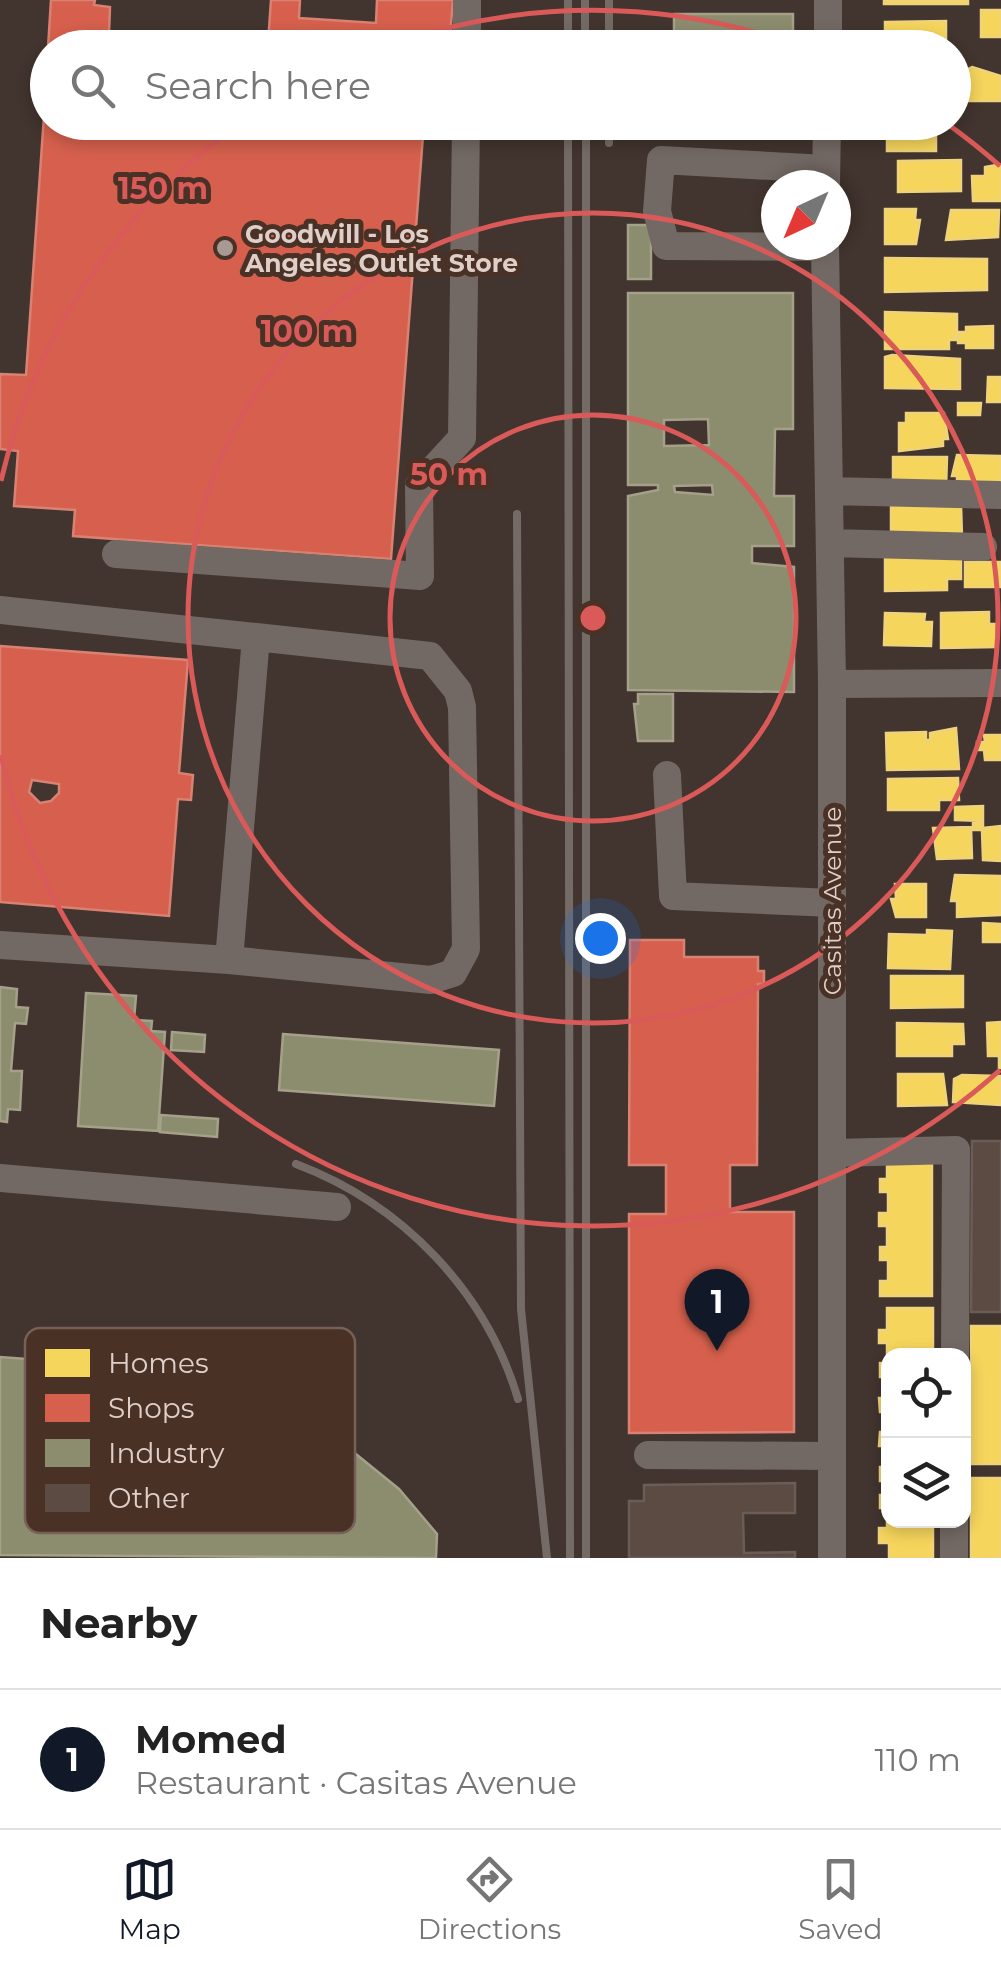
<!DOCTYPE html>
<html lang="en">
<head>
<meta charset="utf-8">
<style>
  :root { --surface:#fff; --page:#f2f2f2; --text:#222; --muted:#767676; --line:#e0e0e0; --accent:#111827 }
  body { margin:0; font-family:Montserrat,sans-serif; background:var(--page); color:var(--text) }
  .controls { position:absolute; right:30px; bottom:30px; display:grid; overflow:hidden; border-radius:20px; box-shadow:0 5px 15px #0003 }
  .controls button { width:90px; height:90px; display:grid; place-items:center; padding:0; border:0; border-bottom:2px solid var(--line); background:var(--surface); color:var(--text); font:50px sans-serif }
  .compass { position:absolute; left:761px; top:170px; width:90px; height:90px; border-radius:50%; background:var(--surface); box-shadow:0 5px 15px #0003; rotate:224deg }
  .you { position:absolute; left:600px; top:938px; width:35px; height:35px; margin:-25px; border:8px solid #fff; border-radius:50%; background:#1a73e8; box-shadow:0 0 0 15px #1a73e833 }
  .badge { display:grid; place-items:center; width:65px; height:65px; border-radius:50%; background:var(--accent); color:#fff; font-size:32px; font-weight:700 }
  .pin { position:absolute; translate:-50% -82px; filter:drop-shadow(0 2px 5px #0008) }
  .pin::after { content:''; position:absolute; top:52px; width:35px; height:30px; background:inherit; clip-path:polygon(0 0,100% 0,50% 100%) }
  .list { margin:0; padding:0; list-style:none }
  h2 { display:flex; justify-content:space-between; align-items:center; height:130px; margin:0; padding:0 40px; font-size:42px }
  h2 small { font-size:32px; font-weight:400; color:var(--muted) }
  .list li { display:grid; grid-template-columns:65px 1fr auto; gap:30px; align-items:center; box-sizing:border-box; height:140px; padding:0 40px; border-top:2px solid var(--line) }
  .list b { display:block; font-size:38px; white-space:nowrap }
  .list p { margin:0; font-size:32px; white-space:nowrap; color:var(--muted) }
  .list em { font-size:32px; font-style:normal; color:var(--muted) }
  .icon { flex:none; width:55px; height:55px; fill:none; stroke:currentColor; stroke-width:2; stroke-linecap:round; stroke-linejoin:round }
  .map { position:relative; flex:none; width:1001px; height:1558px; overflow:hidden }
  .search { position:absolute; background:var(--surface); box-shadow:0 5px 15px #0003; left:30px; right:30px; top:30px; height:110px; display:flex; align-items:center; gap:25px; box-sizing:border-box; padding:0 35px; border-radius:55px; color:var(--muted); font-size:38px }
  .sheet { height:270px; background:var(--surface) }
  nav { display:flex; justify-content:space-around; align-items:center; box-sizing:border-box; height:140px; border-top:2px solid var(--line); background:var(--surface); font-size:28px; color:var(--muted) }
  nav a { display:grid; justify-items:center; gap:5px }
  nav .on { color:var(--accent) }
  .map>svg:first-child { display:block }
  .homes { fill:#f6d55c; stroke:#efd37c; stroke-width:2.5 }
  .shops { fill:#d6604d; stroke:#d98172; stroke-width:2.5; fill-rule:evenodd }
  .industry { fill:#8c8c6e; stroke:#a5a089; stroke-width:2.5; fill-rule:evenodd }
  .building { fill:#5c4b42; stroke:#685d57; stroke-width:2.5 }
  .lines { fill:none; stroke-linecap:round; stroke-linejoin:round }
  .minor { stroke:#736964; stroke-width:28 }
  .rail { stroke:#756b66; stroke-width:8 }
  .ring { fill:none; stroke:#d95a58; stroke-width:5 }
  .poi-dot { fill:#a89992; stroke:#4a3126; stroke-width:4 }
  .labels { text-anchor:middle; stroke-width:10; stroke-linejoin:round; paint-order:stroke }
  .poi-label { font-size:25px; font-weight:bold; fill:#dfcfc8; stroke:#4a3126; text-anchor:start }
  .street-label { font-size:25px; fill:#dfcfc8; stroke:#4a3126 }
  .key { fill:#4a3126; stroke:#776057; stroke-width:2.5 }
  .key-label { font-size:28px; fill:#dfcfc8 }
  .centre { fill:#d95a58; stroke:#4a3126; stroke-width:5 }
  .ring-label { font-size:30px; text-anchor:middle; font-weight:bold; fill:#d95a58; stroke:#4a3126; stroke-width:10; stroke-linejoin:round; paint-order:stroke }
</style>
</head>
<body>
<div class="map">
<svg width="1001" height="1558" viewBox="0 0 1001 1558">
  <rect width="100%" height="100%" fill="#42342e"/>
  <path class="homes" d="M884,0h84v4h-84z
    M981,10h20v27h-20z
    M946,21v27h-61v-26z
    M972,67l29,9v25h-35v-31z
    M887,122h49v29h-49z
    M961,160v31l-63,1v-31z
    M996,165h5v36h-28l-1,-25h13v-9z
    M885,209h31l-1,11h5l-4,24h-31z
    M951,210h48l-1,27 -52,3z
    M885,258l102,1v31l-102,2z
    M885,312l72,2v26h-8v9h-64z
    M993,326v22h-27v-5h-8v-11h8v-5z
    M892,355l68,4v30l-75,-1v-31z
    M988,377h13v25h-14z
    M958,403h23l-1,12h-22z
    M906,413h38l4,26h-5v7l-44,5v-28h7z
    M957,455l44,1v34l-44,-2v-12h-5z
    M893,457h54l-1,31h-53z
    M891,505h70l1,32 -71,1z
    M885,554l76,5v20h-14v11l-62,1z
    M965,562h36v25h-36z
    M989,612v12h8v23l-56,1v-35z
    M885,613l40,1 -1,8h8l-1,24 -47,-1z
    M956,728l3,41 -72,1 -1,-37 40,-1v8h4v-7z
    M984,735h17v25h-16l-1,-10h-7v-8h8z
    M958,778l1,22h-20v10h-51v-31z
    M983,806v15l-28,-1v-13z
    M973,822h10v6l18,-2v35l-18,-1 -1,-30h-9z
    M971,827l1,31 -35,1 -4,-31z
    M955,875l46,1v39l-44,2v-16h-6z
    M895,884h31v33h-30l-5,-18h5z
    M983,923l18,1v18h-18z
    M927,930l25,1 -2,38 -62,-1 1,-34 38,1z
    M891,976h72v31l-72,1z
    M1001,1022v46h-2v-12h-11l-1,-33z
    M897,1023l66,1 1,20h-12v12h-55z
    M898,1074h45l4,31 -49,1z
    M962,1075l39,1v29l-48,-3 1,-23z
    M887,1159h45v137h-52v-15h8v-21h-8v-13h7v-21h-8v-13h9v-21h-8v-13h7z
    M887,1308h46v48h-45v125h-8v-14h7v-21h-8l1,-14h7l1,-20h-8l-1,-14h9v-21h-8v-14h7v-20h-8v-13h8z
    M971,1326h30v138h-29z
    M971,1478h30v80h-30z
    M880,1495h8v25h45v38h-44v-15h-10v-15h8v-20h-7z"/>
  <path class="shops" d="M51,0h44l-1,5 16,2 -1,26 159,10 3,-43h29l-1,18 77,5 1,-23h76l-4,48h-401z
    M48,58v64h376l-33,437 -318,-23 2,-26 -61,-4 4,-55 -18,-2v-75l26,1z
    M0,646l188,14 -9,113 14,2 -2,25 -13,-1 -9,117 -169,-14zM32,780l27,4v9l-8,8 -11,2 -11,-11z
    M630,940h54v17h74v14h6v13h-6l-1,181h-27v47h64v220l-165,1v-219h37v-49h-37z"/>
  <path class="industry" d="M674,14h119v34h-119z
    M628,225h23v54h-23z
    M628,293h165v136h-18l-1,67h20v50h-42v17l42,4v125l-166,-2v-194l30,-6v-5h-30zM708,419l1,26 -45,1v-26zM712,485l1,10 -38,-3 -1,-6z
    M638,694h35v47h-35l-4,-37h4z
    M0,987l17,2 -1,18 12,1 -2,16 -11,-1 -4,48h11l-2,39 -12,-1 -1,13 -7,-1z
    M86,993l50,3 -2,24 18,1 -1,10 14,1 -7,99 -80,-5z
    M172,1032l33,3 -1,17 -33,-2z
    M283,1034l216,16 -5,56 -215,-16z
    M161,1115l57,4 -1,18 -57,-5z
    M0,1357l147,11 74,15 40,14 69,36 69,56 38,45 -1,24 -436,-3z"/>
  <path class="building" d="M972,1141h29v171h-30z
    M795,1483v30h-52l1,40 51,-1v6h-166v-57h15v-16z"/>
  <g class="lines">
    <path class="minor" d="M467,48v-48
      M828,48v-48
      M826,185l1,-63
      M825,245l7,439v874
      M825,247l-159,-1 -9,-35 4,-51 165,9
      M829,491l170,4
      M830,543l153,4
      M116,554l304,22 -1,-91 43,-47 4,-316
      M0,610l256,27 -27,323 -229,-15
      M832,684l169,-1
      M667,775l6,121 159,7
      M229,960l202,20 22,-7 13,-24 -4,-242 -4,-16 -28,-35 -174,-19
      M833,1153l123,-3 -1,206
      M0,1178l337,29
      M648,1455l184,1
      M954,1558v-38"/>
    <path class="rail" d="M568,0v48
      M585,0v48
      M609,48v-48
      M568,122l2,1436
      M586,122v1436
      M609,143v-21
      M517,514l4,795 26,249
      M296,1164c106,40 190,127 222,235"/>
  </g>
  <g class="ring">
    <circle cx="593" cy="618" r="203"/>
    <circle cx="593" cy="618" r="405"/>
    <path d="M1000 1070A608 608 0 0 1 1 755M1 481A608 608 0 0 1 240 123M385 47A608 608 0 0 1 801 47M946 123A608 608 0 0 1 1000 166"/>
  </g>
  <circle class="poi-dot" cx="225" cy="248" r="10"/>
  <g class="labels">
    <g class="poi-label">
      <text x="245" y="243">Goodwill - Los<tspan x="245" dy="29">Angeles Outlet Store</tspan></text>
    </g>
    <g class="street-label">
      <text transform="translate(832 901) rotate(-90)" y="9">Casitas Avenue</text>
    </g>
  </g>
  <rect x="25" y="1328" width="330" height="205" rx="15" class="key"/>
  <rect x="45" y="1349" width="45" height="28" fill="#f6d55c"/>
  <rect x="45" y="1394" width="45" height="28" fill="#d6604d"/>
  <rect x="45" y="1439" width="45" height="28" fill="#8c8c6e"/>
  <rect x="45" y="1484" width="45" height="28" fill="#5c4b42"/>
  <g class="key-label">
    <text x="108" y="1373">Homes</text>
    <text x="108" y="1418">Shops</text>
    <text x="108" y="1463">Industry</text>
    <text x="108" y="1508">Other</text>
  </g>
  <circle cx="593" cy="618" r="15" class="centre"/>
  <g class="ring-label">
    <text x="163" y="199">150 m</text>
    <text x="307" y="342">100 m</text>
    <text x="449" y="485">50 m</text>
  </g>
</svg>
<div class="controls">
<button><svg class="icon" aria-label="locate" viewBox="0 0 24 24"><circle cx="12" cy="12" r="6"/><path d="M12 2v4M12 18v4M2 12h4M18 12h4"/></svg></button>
<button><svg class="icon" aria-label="layers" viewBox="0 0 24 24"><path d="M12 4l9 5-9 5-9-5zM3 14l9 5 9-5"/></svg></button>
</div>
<svg class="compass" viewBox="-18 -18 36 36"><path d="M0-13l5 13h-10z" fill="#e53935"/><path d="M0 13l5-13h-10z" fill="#767676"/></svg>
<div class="you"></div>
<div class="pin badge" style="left:717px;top:1351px">1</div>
<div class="search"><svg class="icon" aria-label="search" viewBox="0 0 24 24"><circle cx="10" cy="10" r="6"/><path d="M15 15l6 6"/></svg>Search here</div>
</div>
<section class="sheet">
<h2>Nearby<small></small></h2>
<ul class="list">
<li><span class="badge">1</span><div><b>Momed</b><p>Restaurant · Casitas Avenue</p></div><em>110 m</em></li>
</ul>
</section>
<nav>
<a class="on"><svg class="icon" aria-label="map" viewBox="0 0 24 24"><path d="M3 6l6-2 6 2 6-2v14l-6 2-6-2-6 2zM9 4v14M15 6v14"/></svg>Map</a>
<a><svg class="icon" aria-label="directions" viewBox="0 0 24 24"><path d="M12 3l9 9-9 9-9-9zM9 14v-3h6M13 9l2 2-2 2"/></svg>Directions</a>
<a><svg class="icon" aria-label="saved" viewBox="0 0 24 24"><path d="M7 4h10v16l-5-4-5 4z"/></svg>Saved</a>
</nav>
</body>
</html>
